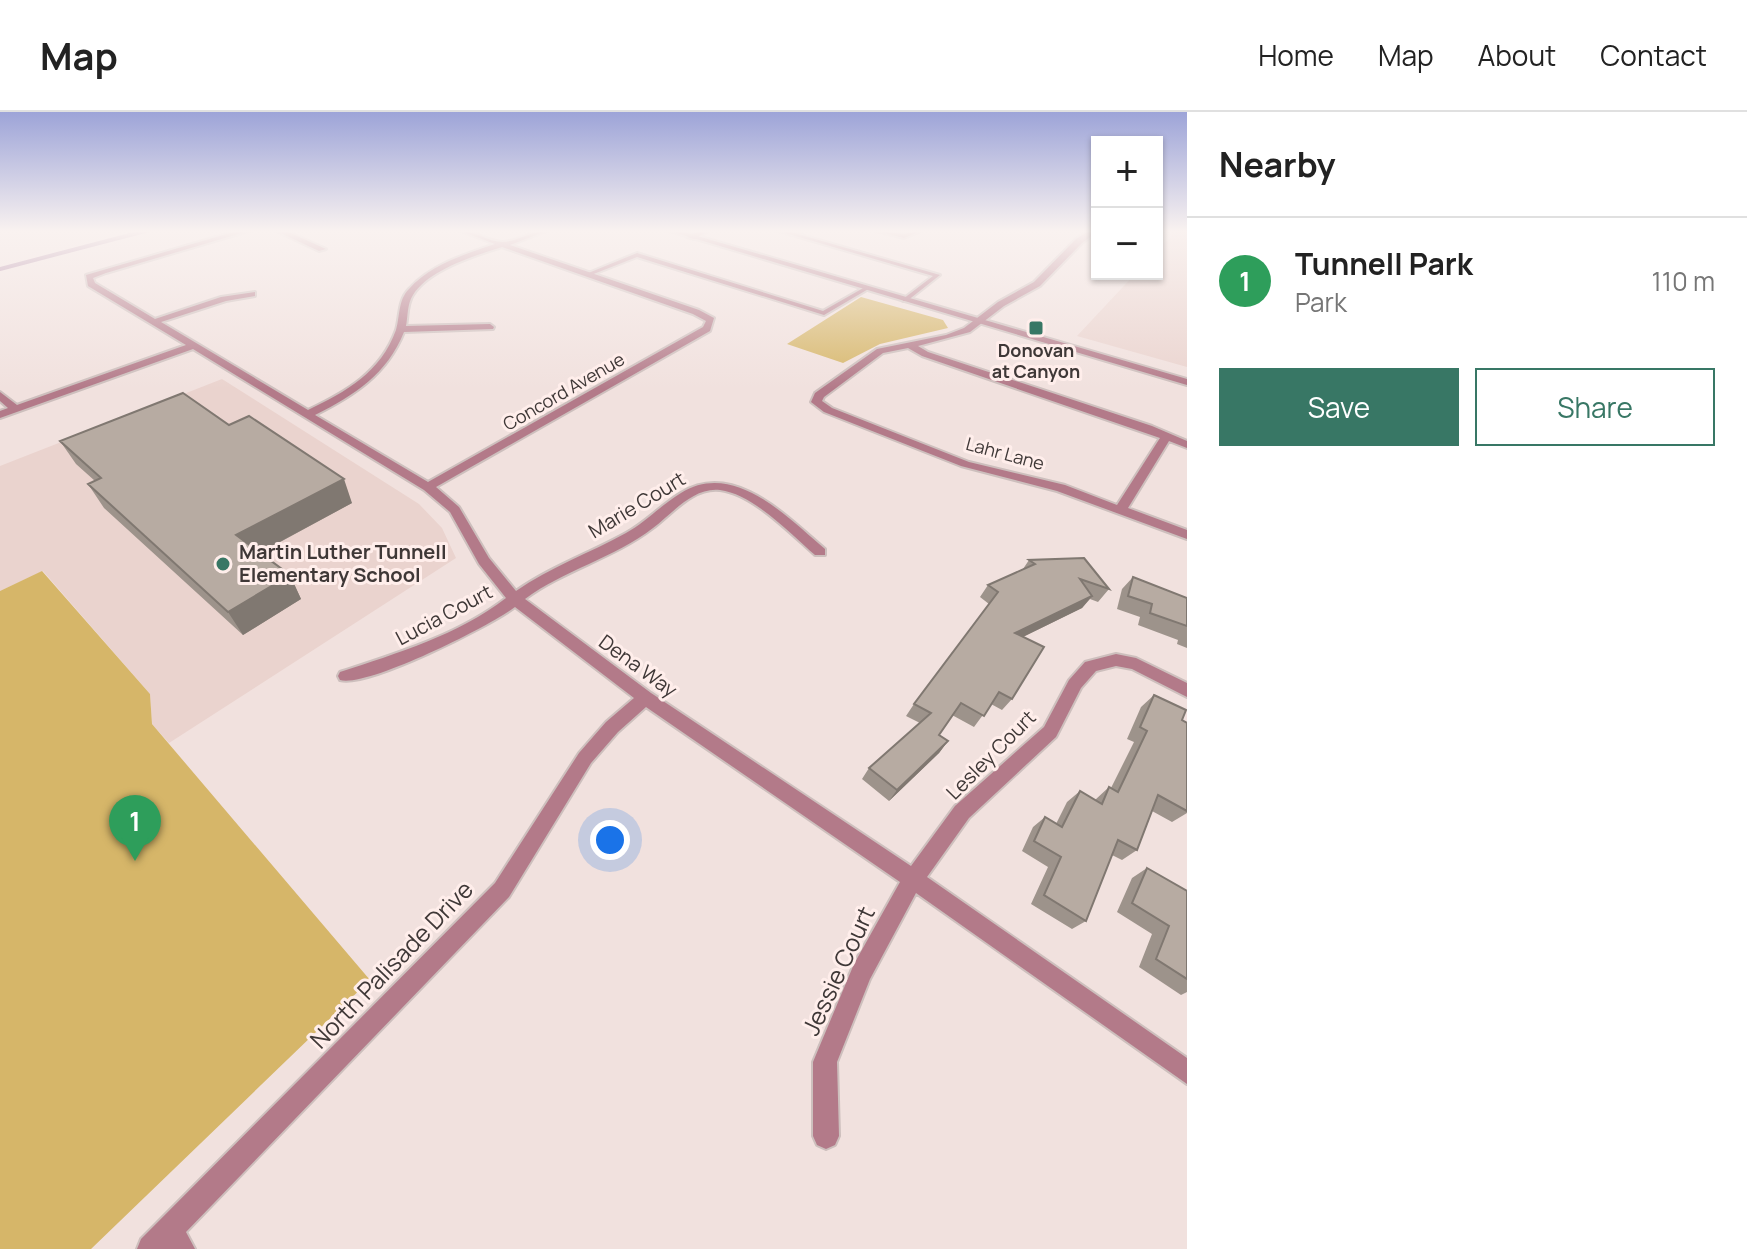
<!DOCTYPE html>
<html lang="en">
<head>
<meta charset="utf-8">
<style>
  :root { --surface:#fff; --page:#f6f6f6; --text:#222; --muted:#767676; --line:#e0e0e0; --accent:#387765 }
  body { margin:0; font-family:Manrope,sans-serif; background:var(--page); color:var(--text) }
  .controls { position:absolute; right:24px; top:24px; display:grid; overflow:hidden; border-radius:0px; box-shadow:0 2px 6px #0004 }
  .controls button { width:72px; height:72px; display:grid; place-items:center; padding:0; border:0; border-bottom:2px solid var(--line); background:var(--surface); color:var(--text); font:40px sans-serif }
  .you { position:absolute; left:610px; top:728px; width:28px; height:28px; margin:-20px; border:6px solid #fff; border-radius:50%; background:#1a73e8; box-shadow:0 0 0 12px #1a73e833 }
  .badge { display:grid; place-items:center; width:52px; height:52px; border-radius:50%; background:var(--accent); color:#fff; font-size:26px; font-weight:700 }
  .pin { position:absolute; translate:-50% -66px; filter:drop-shadow(0 2px 4px #0008) }
  .pin::after { content:''; position:absolute; top:42px; width:28px; height:24px; background:inherit; clip-path:polygon(0 0,100% 0,50% 100%) }
  .list { margin:0; padding:0; list-style:none }
  h2 { display:flex; justify-content:space-between; align-items:center; height:104px; margin:0; padding:0 32px; font-size:34px }
  h2 small { font-size:26px; font-weight:400; color:var(--muted) }
  .list li { display:grid; grid-template-columns:52px 1fr auto; gap:24px; align-items:center; box-sizing:border-box; height:128px; padding:0 32px; border-top:2px solid var(--line) }
  .list b { display:block; font-size:30px; white-space:nowrap }
  .list p { margin:0; font-size:26px; white-space:nowrap; color:var(--muted) }
  .list em { font-size:26px; font-style:normal; color:var(--muted) }
  .actions { display:flex; gap:16px; padding:24px 32px }
  .actions a { flex:1; padding:18px 0; border:2px solid var(--accent); border-radius:0px; text-align:center; font-size:28px; color:var(--accent) }
  .actions .main { background:var(--accent); color:#fff }
  .map { position:relative; flex:none; width:1187px; height:1137px; overflow:hidden }
  header { display:flex; align-items:center; gap:48px; box-sizing:border-box; height:112px; padding:0 40px; background:var(--surface); border-bottom:2px solid var(--line) }
  header strong { font-size:38px }
  nav { display:flex; gap:44px; margin-inline-start:auto; font-size:28px }
  main { display:flex }
  aside { flex:1; background:var(--surface) }
  .map>svg:first-child { display:block }
  .built { fill:#ead3ce }
  .green { fill:#d6b669 }
  .lines { fill:none; stroke-linecap:round; stroke-linejoin:round }
  .stream { stroke:#a27498; stroke-width:4 }
  .service-casing { stroke:#cdbfbd; stroke-width:4 }
  .minor-casing { stroke:#cdbfbd; stroke-width:4 }
  .tertiary-casing { stroke:#cdbfbd; stroke-width:4 }
  .service { fill:#b37a89; fill-rule:evenodd }
  .minor { fill:#b37a89; fill-rule:evenodd }
  .tertiary { fill:#b37a89; fill-rule:evenodd }
  .wall { fill:#9d938b }
  .shaded-wall { fill:#807871 }
  .building { fill:#b7aba2; stroke:#807871; stroke-width:2 }
  .poi-dot { fill:#387765; stroke:#ffeeeb; stroke-width:3 }
  .labels { text-anchor:middle; stroke-width:6; stroke-linejoin:round; paint-order:stroke }
  .far-poi-label { font-size:18px; font-weight:bold; fill:#3f3837; stroke:#ffeeeb }
  .far-street-label { font-size:18px; fill:#3f3837; stroke:#ffeeeb }
  .street-label { font-size:20px; fill:#3f3837; stroke:#ffeeeb }
  .poi-label { font-size:20px; font-weight:bold; fill:#3f3837; stroke:#ffeeeb; text-anchor:start }
  .near-street-label { font-size:24px; fill:#3f3837; stroke:#ffeeeb }
</style>
</head>
<body>
<header>
<strong>Map</strong>
<nav><a>Home</a><a>Map</a><a>About</a><a>Contact</a></nav>
</header>
<main>
<div class="map">
<svg width="1187" height="1137" viewBox="0 0 1187 1137">
  <rect width="100%" height="100%" fill="#f1e1de"/>
  <path class="built" d="M1177,118h10v137l-110,-31 58,-62h22v-23z
    M222,267l197,125 23,24 14,30 -287,185 -17,-19 -2,-30 -107,-123 -43,20v-125z"/>
  <path class="green" d="M861,185l82,23 5,8 -68,16 -37,19 -56,-19z
    M42,459l108,123 2,30 218,256 -279,269h-91v-658z"/>
  <g class="lines">
    <path class="stream" d="M0,157l149,-39"/>
    <g class="service-casing">
      <path id="service" d="M775,118h9l156,45 -33,26h-4v-2l30,-23z
        M637,141l186,58 42,-24 5,1 -46,27 -187,-58 -46,18 -5,-1z"/>
    </g>
    <g class="minor-casing">
      <path id="minor" d="M240,118h12l-146,43 -13,5 2,5 60,36 66,-22 34,-5v4l-29,5 -65,21 147,88c38,-18 73,-38 88,-80 4,-14 2,-30 13,-41 21,-24 56,-35 86,-45l-37,-14c16,0 30,12 45,12 16,-1 30,-12 46,-12l-39,15 189,65 15,8 -4,13 -274,156 23,20 30,51 27,33c34,-24 74,-38 110,-58 20,-11 35,-28 55,-40 53,-33 106,24 144,56v6h-10c-24,-21 -62,-61 -95,-65 -27,-3 -47,23 -67,38 -39,30 -89,42 -128,71l126,94 260,173 44,-60 89,-79 25,-47 16,-18 31,-8 20,4 51,25v14l-55,-28 -16,-3 -20,5 -15,17 -25,49 -87,81 -42,59 260,181v26l-271,-191 -46,86 -33,83 2,74 -4,9 -9,4 -9,-4 -4,-9v-74l41,-98 46,-82 -254,-175 -28,25 -27,31 -82,134 -323,335 9,17h-58l4,-10 354,-356 84,-130 27,-31 28,-24 -119,-91c-25,19 -148,81 -175,73l-2,-4 2,-4c58,-19 118,-37 166,-74l-27,-34 -29,-52 -26,-22 -231,-141 -193,69v-7l8,-3 -8,-7v-9l17,13 169,-60 -98,-59 -2,-11zM502,135l191,67 13,7 -3,6 -275,155 -113,-67c40,-20 72,-41 89,-83l89,-3 1,-2 -4,-3 -84,2c2,-10 1,-22 7,-31 15,-25 63,-40 89,-48z
        M274,118h10l42,19 -7,2z
        M700,118h10l-16,9 -7,-2z
        M872,118l32,4 20,-4 -20,8z
        M1090,118l7,2 -15,11 -42,43 -36,20 -34,26 -52,14 10,6 224,74 35,15v7l-18,-7 -41,67 59,22v9l-130,-48 -96,-25 -137,-54 -13,-10 4,-9 62,-44 69,-14 18,-7 34,-26 36,-20 42,-43zM908,236l14,8 238,82 -43,67 -52,-20 -96,-23 -137,-54 -10,-7 2,-4 59,-44z"/>
    </g>
    <g class="tertiary-casing">
      <path id="tertiary" d="M666,118h11l510,149v6z"/>
    </g>
    <use href="#service" class="service"/>
    <use href="#minor" class="minor"/>
    <use href="#tertiary" class="tertiary"/>
  </g>
  <path class="wall" d="M229,313l123,78 -92,50 30,22 11,24 -58,36 -139,-127 -16,-24 7,-3 -19,-17 -16,-23z
    M1029,448l80,29 -11,13 -8,-3 -8,9 -59,29 -11,62 -10,11 -11,-6 -17,23 -22,-12 -13,20 9,6 -9,12 -50,48 -27,-22 7,-11 51,-45 -14,-7 8,-12 75,-100 -9,-7 8,-12 35,-16z
    M1133,465l54,21v50l-10,-4 1,-4 -40,-15 2,-8 -23,-8 5,-20z
    M1154,583l28,25 5,3v90l-15,9 -20,-11 -15,39 -15,10 -10,-5 -26,66 -14,8 -41,-25 17,-37 -26,-16 11,-24 12,-10 11,7 11,-22 13,-11 15,9 14,-13 2,1 23,-46 -7,-3 14,-32z
    M1147,756l40,23v101l-6,3 -42,-28 13,-33 -35,-22 15,-34z"/>
  <path class="shaded-wall" d="M344,367l8,24 -104,56 -12,-24z
    M290,463l11,24 -58,36 -15,-23z
    M1092,484l-10,12 -76,37 9,-12z
    M948,629l-9,12 -50,48 8,-11z"/>
  <path class="building" d="M183,281l46,32 20,-9 95,63 -108,56 54,40 -62,37 -140,-128 13,-6 -41,-37z
    M1084,446l25,31 -29,-10 12,17 -77,37 29,14 -32,52 -13,-7 -15,24 -23,-13 -22,32 9,6 -51,49 -28,-22 62,-55 -17,-9 84,-112 -10,-7 47,-21 -6,-4z
    M1133,465l54,21v28l-37,-13 2,-9 -24,-8z
    M1154,583l32,15 -4,10 5,3v88l-29,-16 -21,55 -19,-10 -32,81 -42,-26 17,-38 -27,-16 11,-24 17,10 18,-36 22,13 7,-17 9,5 29,-61 -7,-4z
    M1147,756l40,23v88l-31,-20 13,-33 -37,-23z"/>
  <linearGradient id="sky" x2="0" y2="1"><stop stop-color="#9da4d8"/><stop offset="0.43" stop-color="#f9f2f0"/><stop offset="1" stop-color="#f9f2f0" stop-opacity="0"/></linearGradient>
  <rect width="1187" height="277" fill="url(#sky)"/>
  <g class="poi-dot">
    <rect x="1028" y="208" width="16" height="16" rx="4"/>
    <circle cx="223" cy="452" r="8"/>
  </g>
  <g class="labels">
    <g class="far-poi-label">
      <text x="1036" y="245">Donovan<tspan x="1036" dy="21">at Canyon</tspan></text>
    </g>
    <g class="far-street-label">
      <text transform="translate(564 280) rotate(-30)" y="6">Concord Avenue</text>
      <text transform="translate(1005 342) rotate(15)" y="6">Lahr Lane</text>
    </g>
    <g class="street-label">
      <text transform="translate(637 393) rotate(-31)" y="7">Marie Court</text>
      <text transform="translate(444 503) rotate(-28)" y="7">Lucia Court</text>
      <text transform="translate(638 554) rotate(36)" y="7">Dena Way</text>
      <text transform="translate(991 643) rotate(-45)" y="7">Lesley Court</text>
    </g>
    <g class="poi-label">
      <text x="239" y="447">Martin Luther Tunnell<tspan x="239" dy="23">Elementary School</tspan></text>
    </g>
    <g class="near-street-label">
      <text transform="translate(392 853) rotate(-46)" y="8">North Palisade Drive</text>
      <text transform="translate(839 859) rotate(-65)" y="8">Jessie Court</text>
    </g>
  </g>
</svg>
<div class="controls">
<button>+</button>
<button>−</button>
</div>
<div class="you"></div>
<div class="pin badge" style="left:135px;top:749px;background:#2e9e5b">1</div>
</div>
<aside>
<h2>Nearby<small></small></h2>
<ul class="list">
<li><span class="badge" style="background:#2e9e5b">1</span><div><b>Tunnell Park</b><p>Park</p></div><em>110 m</em></li>
</ul>
<div class="actions"><a class="main">Save</a><a>Share</a></div>
</aside>
</main>
</body>
</html>
